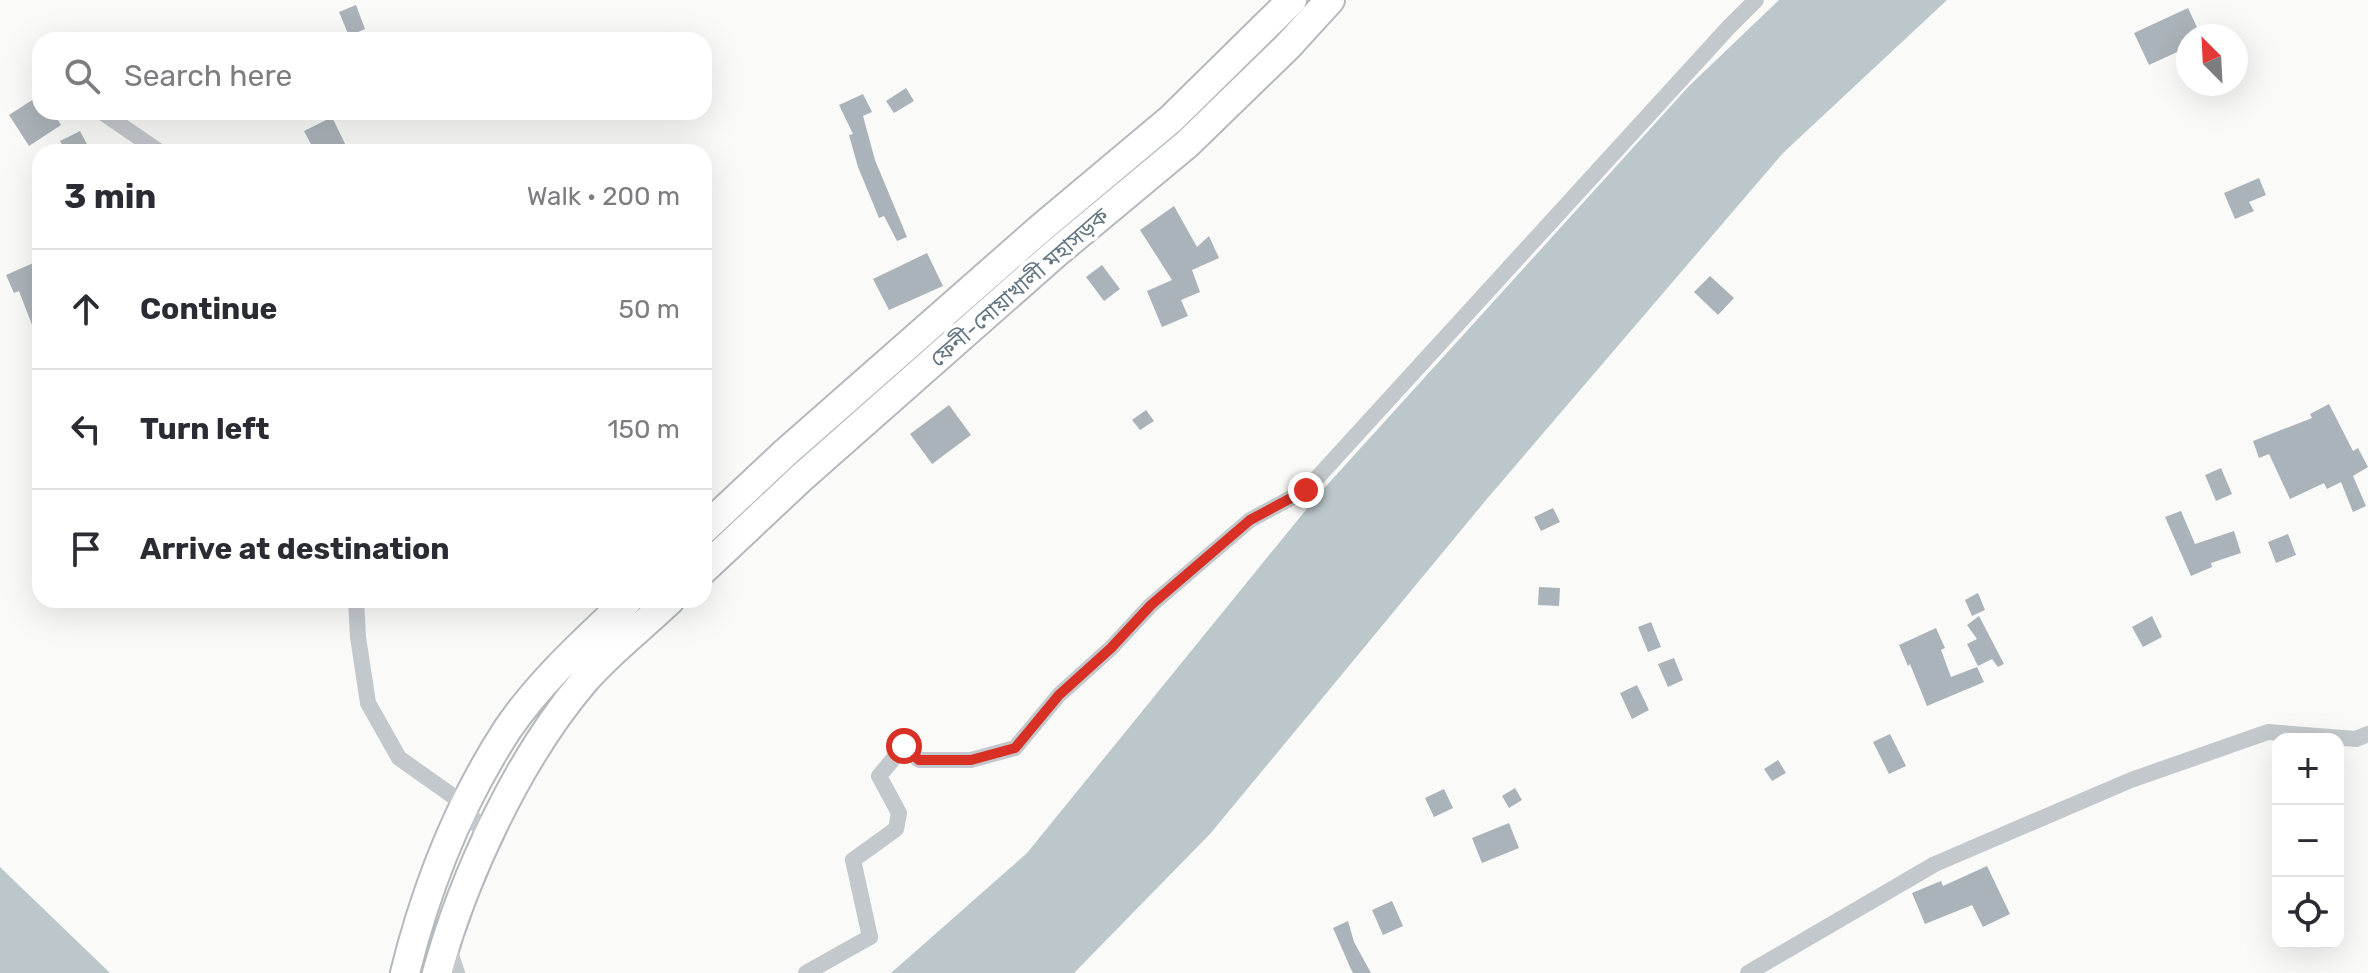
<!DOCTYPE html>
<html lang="en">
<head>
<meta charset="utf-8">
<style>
  :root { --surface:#fff; --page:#f2f2f3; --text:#2b2b33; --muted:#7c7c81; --line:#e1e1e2 }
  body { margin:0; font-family:Rubik,"Noto Sans Bengali",sans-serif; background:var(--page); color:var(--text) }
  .controls { position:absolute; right:24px; bottom:24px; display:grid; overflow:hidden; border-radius:16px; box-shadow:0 8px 32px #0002 }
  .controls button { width:72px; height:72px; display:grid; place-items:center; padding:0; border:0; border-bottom:2px solid var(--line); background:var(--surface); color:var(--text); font:40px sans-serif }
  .compass { position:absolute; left:2176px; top:24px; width:72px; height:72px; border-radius:50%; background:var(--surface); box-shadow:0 8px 32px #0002; rotate:336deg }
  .stop { position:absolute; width:24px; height:24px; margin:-18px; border:6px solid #d93025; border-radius:50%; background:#fff }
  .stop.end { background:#d93025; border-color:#fff; box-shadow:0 2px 8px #0008 }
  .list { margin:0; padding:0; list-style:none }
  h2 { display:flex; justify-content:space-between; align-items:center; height:104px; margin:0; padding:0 32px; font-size:34px }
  h2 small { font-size:26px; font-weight:400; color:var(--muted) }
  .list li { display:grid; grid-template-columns:52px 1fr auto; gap:24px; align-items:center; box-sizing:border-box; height:120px; padding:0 32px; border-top:2px solid var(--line) }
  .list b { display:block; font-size:30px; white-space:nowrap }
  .list em { font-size:26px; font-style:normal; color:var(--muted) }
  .icon { flex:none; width:44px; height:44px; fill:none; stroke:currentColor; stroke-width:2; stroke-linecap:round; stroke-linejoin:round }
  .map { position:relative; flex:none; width:2368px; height:973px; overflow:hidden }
  .search { position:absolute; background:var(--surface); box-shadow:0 8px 32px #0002; left:32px; top:32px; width:680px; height:88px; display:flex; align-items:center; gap:20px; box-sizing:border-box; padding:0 28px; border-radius:24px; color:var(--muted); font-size:30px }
  .panel { position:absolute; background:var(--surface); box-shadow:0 8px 32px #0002; left:32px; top:144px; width:680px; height:464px; border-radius:24px }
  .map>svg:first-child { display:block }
  .water { fill:#bbc7cb }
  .building { fill:#aab3b9 }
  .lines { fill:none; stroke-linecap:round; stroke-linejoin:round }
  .highway-casing { stroke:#b4b9bd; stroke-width:32 }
  .street { stroke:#c3c8cc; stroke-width:16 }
  .highway { stroke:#fff; stroke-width:28 }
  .route { stroke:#d93025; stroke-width:10 }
  .labels { text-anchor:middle; stroke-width:8; stroke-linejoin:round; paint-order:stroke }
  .street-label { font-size:22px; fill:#657683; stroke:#fff }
</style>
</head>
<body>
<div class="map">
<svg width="2368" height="973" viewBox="0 0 2368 973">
  <rect width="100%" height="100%" fill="#fafaf8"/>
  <path class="water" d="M1779,0h168l-164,153 -297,347 -276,334 -136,139h-183l136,-120 291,-358 371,-409z
    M0,867l110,106h-110z"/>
  <path class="building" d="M356,5l9,24 -16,7 -10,-24z
    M2188,8l13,28h-13v11l-39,18 -15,-32z
    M906,88l8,13 -20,12 -8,-12z
    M863,94l9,18 -9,4 12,44 32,77 -10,4 -13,-25 -5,2 -21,-51 -9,-32 4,-1 -14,-29z
    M40,95v17h13l8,13 -32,21 -20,-31z
    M332,117l17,35h-34l-11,-21z
    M80,131l11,21h-25l-6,-11z
    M2259,178l7,17 -17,7 5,9 -19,8 -11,-26z
    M1174,206l23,41 12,-11 10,22 -27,12 8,22 -19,8 7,16 -26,11 -15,-36 25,-11 -32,-50z
    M927,253l16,33 -54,24 -16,-31z
    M40,260v83h-1l-20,-52 -5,2 -8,-18z
    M1102,265l18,24 -16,12 -18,-24z
    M1710,276l24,22 -16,17 -24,-23z
    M2329,404l24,47 5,-3 10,19 -15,9 13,30 -13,6 -12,-30 -14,7 -3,-6 -34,16 -21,-45 -10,4 -6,-17 59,-23 -2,-4z
    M949,405l22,30 -39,29 -22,-30z
    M1146,410l8,11 -14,9 -8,-10z
    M2221,468l11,26 -16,7 -11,-26z
    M1553,508l7,14 -19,9 -7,-14z
    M2181,511l14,33 39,-13 7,22 -30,10 1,4 -21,9 -26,-59z
    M2288,534l8,21 -20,8 -8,-21z
    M1539,587l21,1 -1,18 -21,-1z
    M1978,593l7,17 -13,6 -7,-16z
    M1979,616l25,48 -6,3 -6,-8 -14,7 -11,-22 10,-5 -10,-14z
    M2152,616l10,21 -19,10 -11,-20z
    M1651,622l10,25 -13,5 -10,-25z
    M1936,628l9,20 -4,2 10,27 26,-10 7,15 -57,24 -17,-42 -2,2 -9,-21z
    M1674,658l9,22 -15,7 -10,-23z
    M1637,685l12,25 -17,9 -12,-26z
    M1890,734l16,32 -17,8 -16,-32z
    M1778,760l8,13 -14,8 -8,-12z
    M1515,788l7,12 -13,8 -7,-12z
    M1444,789l9,19 -19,9 -9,-19z
    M1509,823l10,25 -37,15 -10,-25z
    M1987,866l23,48 -27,13 -11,-22 -47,19 -13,-31 29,-12 2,5z
    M1392,901l11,25 -20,9 -11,-25z
    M1348,921l6,21 17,31h-18l-3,-6 -17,-39z"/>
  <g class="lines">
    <g class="highway-casing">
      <path id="highway" d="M704,529l81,-76 256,-225 130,-109 121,-119
        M704,569l97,-91 255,-225 131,-109 101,-98 42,-46
        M405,973c21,-85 54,-169 102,-243 33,-49 79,-90 121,-130
        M437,973c27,-98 82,-216 148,-293 25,-29 58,-54 85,-80"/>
    </g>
    <path class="street" d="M103,113l57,39
      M356,600l2,37 10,66 31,55 65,46 23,36
      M448,946l9,27
      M806,973l64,-36 -17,-77 43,-31 3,-16 -20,-37 25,-30 15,14h52l44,-12 44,-53 52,-47 40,-43 99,-85 56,-30 422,-462 28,-28
      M1748,973l187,-109 196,-84 137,-48 88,7 12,-5"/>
    <use href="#highway" class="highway"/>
  </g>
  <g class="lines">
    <path class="route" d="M904,746l15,14h52l44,-12 44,-53 52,-47 40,-43 99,-85 56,-30"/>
  </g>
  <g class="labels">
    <g class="street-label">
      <text transform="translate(1019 287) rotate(-41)" y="8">ফেনী-নোয়াখালী মহাসড়ক</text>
    </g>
  </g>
</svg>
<div class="controls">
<button>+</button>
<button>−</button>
<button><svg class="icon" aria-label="locate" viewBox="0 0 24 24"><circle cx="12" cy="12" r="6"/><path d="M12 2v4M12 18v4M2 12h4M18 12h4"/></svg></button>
</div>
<svg class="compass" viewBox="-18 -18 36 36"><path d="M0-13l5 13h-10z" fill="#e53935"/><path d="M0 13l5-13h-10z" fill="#7c7c81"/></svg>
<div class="stop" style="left:904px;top:746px"></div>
<div class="stop end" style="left:1306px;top:490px"></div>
<div class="search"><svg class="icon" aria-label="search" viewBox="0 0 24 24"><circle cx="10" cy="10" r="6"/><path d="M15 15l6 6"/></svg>Search here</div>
<section class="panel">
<h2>3 min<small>Walk · 200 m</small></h2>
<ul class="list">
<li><svg class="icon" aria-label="ahead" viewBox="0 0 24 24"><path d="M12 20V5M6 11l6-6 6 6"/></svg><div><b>Continue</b></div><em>50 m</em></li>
<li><svg class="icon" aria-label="left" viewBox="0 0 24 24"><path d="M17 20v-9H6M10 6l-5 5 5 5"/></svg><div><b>Turn left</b></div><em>150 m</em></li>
<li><svg class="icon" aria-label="arrive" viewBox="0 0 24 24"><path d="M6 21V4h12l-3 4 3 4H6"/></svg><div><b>Arrive at destination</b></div></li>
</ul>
</section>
</div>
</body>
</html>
